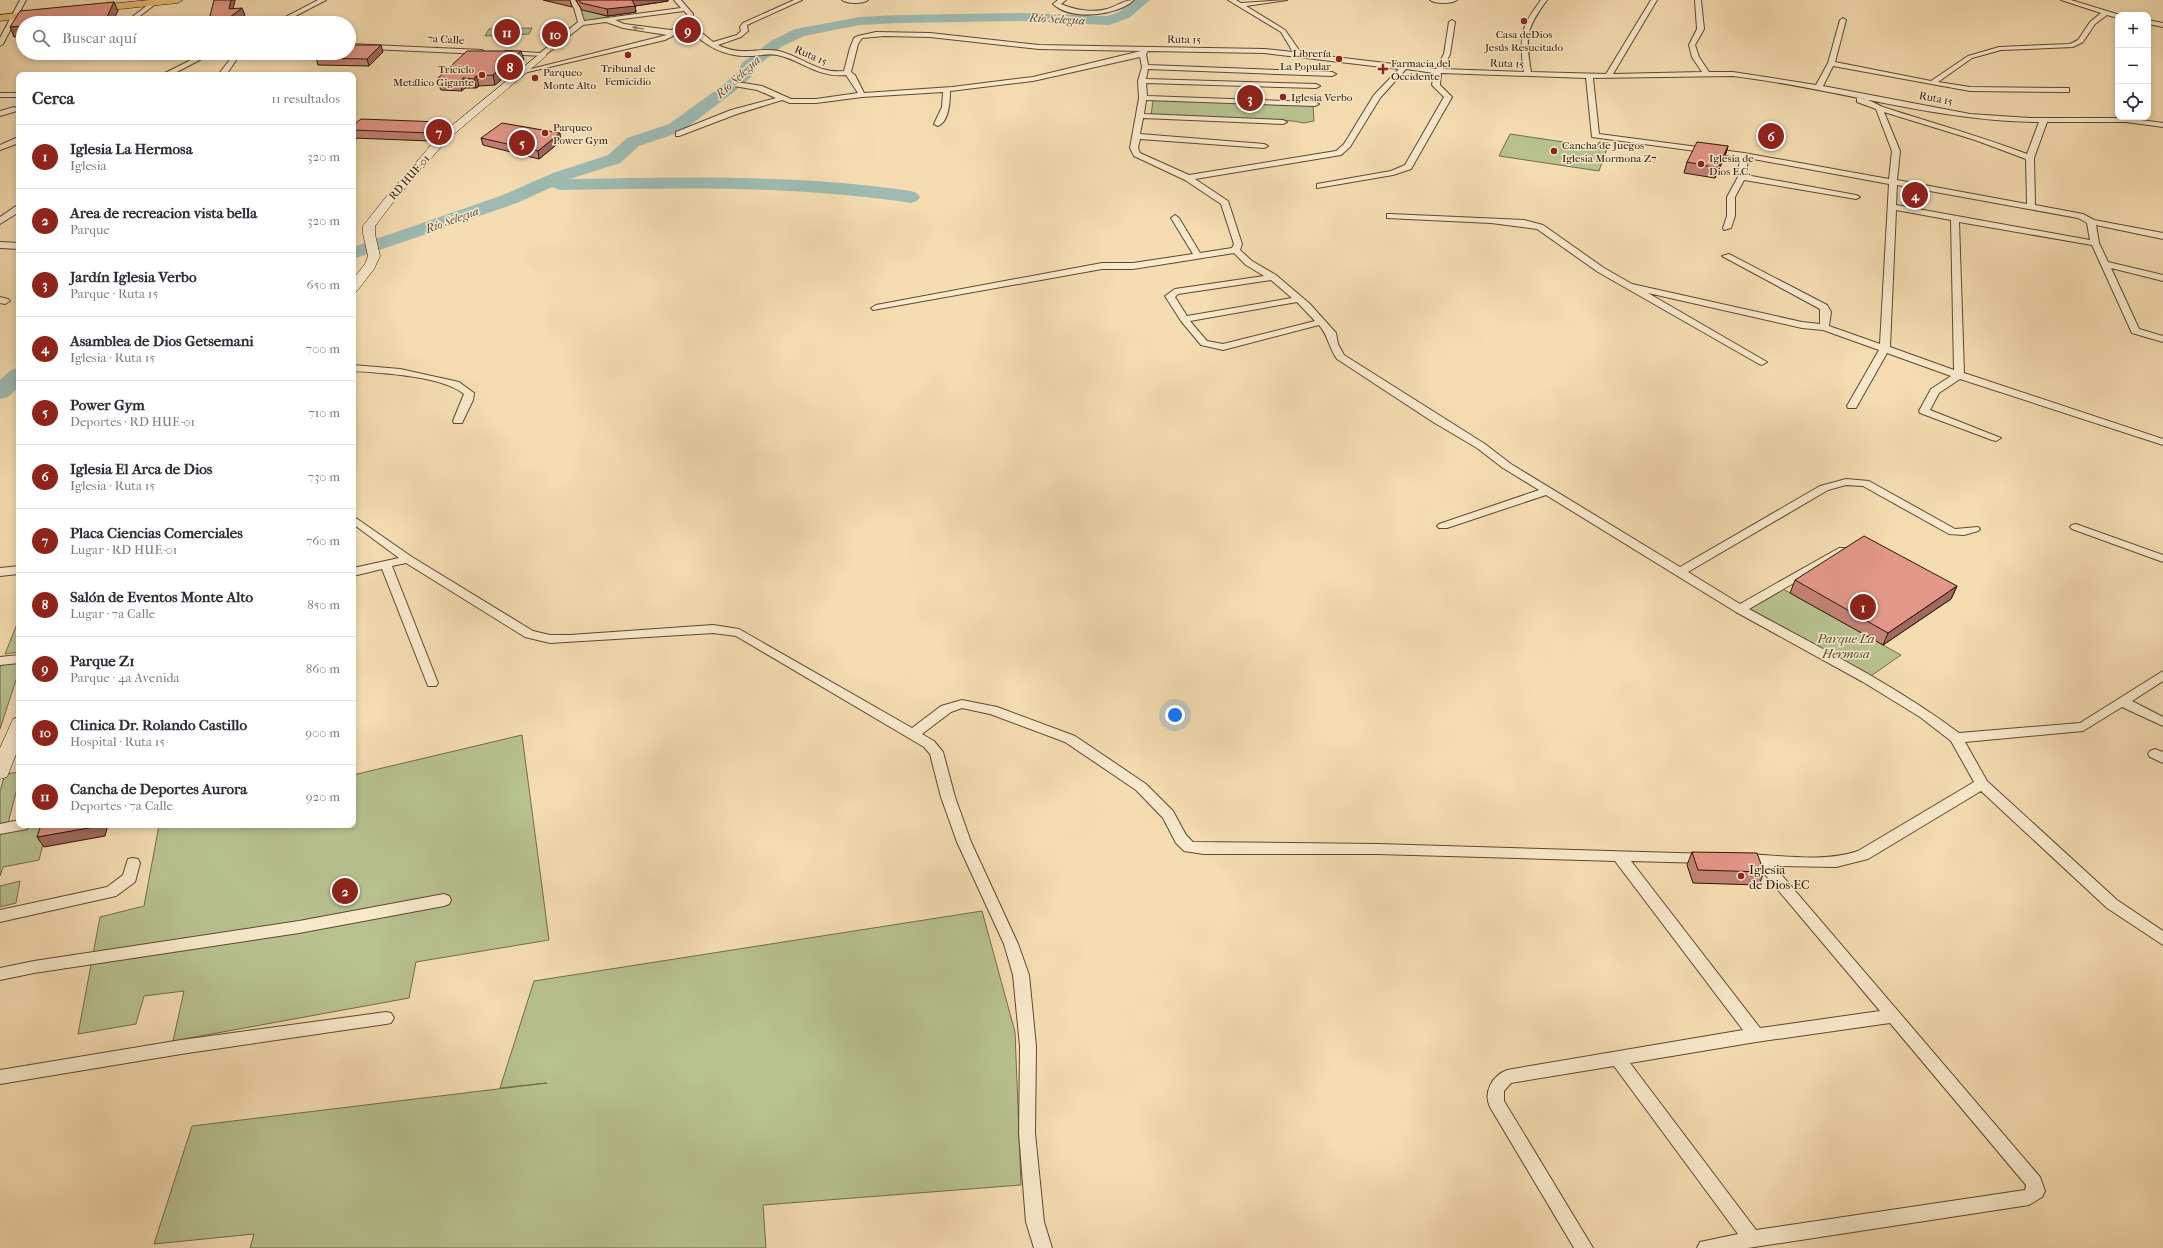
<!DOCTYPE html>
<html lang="es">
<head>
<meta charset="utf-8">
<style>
  :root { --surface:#fff; --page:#f7f7f7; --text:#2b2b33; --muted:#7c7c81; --line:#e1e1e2; --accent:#8f2418 }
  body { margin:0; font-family:"IM FELL French Canon",serif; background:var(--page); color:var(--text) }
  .controls { position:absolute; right:12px; top:12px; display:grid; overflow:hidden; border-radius:8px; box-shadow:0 2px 6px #0003 }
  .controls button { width:36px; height:36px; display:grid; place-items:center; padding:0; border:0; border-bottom:1px solid var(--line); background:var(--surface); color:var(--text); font:20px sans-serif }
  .you { position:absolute; left:1175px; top:715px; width:14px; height:14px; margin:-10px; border:3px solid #fff; border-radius:50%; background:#1a73e8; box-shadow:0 0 0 6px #1a73e833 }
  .badge { display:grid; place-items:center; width:26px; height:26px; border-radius:50%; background:var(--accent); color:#fff; font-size:13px; font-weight:700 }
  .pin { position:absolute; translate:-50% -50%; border:2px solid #fff; box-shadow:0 1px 4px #0006 }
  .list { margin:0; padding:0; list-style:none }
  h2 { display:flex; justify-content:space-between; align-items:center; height:52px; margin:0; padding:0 16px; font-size:17px }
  h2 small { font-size:13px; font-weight:400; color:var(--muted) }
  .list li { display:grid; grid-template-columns:26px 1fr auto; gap:12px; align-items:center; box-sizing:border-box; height:64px; padding:0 16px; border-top:1px solid var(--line) }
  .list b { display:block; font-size:15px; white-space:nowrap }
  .list p { margin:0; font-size:13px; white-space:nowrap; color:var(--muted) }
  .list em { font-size:13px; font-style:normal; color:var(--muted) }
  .icon { flex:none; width:22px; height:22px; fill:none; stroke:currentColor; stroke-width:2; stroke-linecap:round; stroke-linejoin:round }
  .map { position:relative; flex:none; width:2163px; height:1248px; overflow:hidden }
  .search { position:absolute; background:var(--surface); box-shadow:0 2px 6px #0003; left:16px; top:16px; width:340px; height:44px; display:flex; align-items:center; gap:10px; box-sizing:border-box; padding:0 14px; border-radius:22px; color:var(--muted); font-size:15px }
  .panel { position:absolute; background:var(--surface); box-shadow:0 2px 6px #0003; left:16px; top:72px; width:340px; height:756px; border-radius:8px }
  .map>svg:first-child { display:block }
  .green { fill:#b7c28f; stroke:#736c4a }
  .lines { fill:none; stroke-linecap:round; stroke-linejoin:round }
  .river { fill:#9dbbb2; fill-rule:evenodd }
  .street-casing { stroke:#60472f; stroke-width:2 }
  .secondary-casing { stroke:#2f1504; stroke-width:1 }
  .primary-casing { stroke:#2f1504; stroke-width:1 }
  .street { fill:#f8e9cc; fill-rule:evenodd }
  .secondary { fill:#f8e9cc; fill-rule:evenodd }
  .primary { fill:#eabe78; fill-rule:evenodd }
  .wall { fill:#c38275; stroke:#2f1504 }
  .shaded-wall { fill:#9f6a5f; stroke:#2f1504 }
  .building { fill:#e39788; stroke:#2f1504 }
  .oneway { fill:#9e8a72 }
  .poi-dot { fill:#8f2418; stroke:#f8e9cc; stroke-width:1.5 }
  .labels { text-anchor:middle; stroke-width:3; stroke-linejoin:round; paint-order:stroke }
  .far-poi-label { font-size:11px; fill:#2f1504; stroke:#f8e9cc; text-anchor:start }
  .far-street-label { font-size:11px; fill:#2f1504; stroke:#f8e9cc }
  .far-water-label { font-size:12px; font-style:italic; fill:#564f41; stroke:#f8e9cc }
  .park-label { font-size:13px; font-style:italic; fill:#58492e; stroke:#f8e9cc }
  .poi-label { font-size:13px; fill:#2f1504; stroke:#f8e9cc; text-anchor:start }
</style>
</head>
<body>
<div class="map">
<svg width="2163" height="1248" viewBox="0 0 2163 1248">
  <rect width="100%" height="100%" fill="#f5ddb1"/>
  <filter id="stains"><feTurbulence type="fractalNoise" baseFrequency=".005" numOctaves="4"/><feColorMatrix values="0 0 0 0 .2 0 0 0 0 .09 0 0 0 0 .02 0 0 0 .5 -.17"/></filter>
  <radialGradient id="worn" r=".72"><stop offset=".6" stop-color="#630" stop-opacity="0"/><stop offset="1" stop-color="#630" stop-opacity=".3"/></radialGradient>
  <path class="green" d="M579,8l30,9 -24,4 -5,-6z
    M532,28l-3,6 -44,2 4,-7z
    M1153,100l160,5 1,16 -10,2 -11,-2 -142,-5z
    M1510,134l87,13 2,-5 10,1 -10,28 -100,-15z
    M1783,589l118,66 -33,23 -125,-69z
    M19,619v33l-14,2z
    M19,663v8l-19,58v-61l1,-3z
    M522,735l27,205 -133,22 -7,36 -236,43 11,-50 -40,5 -8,28 -58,10 22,-117 44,-11 15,-81h194v-50z
    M19,772v9l-11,42 -8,1v-33l5,-17z
    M24,825h24l-9,35 -36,7 -3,9v-46z
    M20,881l-4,22 -16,4v-21z
    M982,911l33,121 6,153 -258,20 3,43h-516l4,-14 -100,10 38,-118 355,-43 -47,5 34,-107z"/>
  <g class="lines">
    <path class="river" d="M1134,0h16l-21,18 -20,7 -88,-4 -122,2 -39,2 -56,11 -23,11 -26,21 -4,9 -16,14 -54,41 -42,14 -19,17 -50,16c114,-2 227,-5 341,12l6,2 3,4 -3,4 -6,2c-117,-18 -233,-15 -351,-13l-8,-3 -35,16 -164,56v-12l150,-52 50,-22 55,-18 19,-17 42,-14 54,-39 15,-13 4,-9 29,-22 24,-12 65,-12 39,-2 122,-2 86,3 12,-4z
      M19,368v19l-11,10 -8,2v-19l11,-10z"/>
    <g class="street-casing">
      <path id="street" d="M20,0h6l-23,44 -3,2v-8z
        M318,0h8l-44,23h-8z
        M569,0h6l5,8 4,13 97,-13 -7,-8h7l12,14 -1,11 21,17 24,-7 4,-4 -1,-4 3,-4 51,-23h8l-55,25 1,6 -7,6 -23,8c24,12 40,2 61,6 23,6 40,23 65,20l6,-23 4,-10 4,-2 18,-4 54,1 109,12 225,4 29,3 -12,-20 -53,-32h8l5,3 46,-3 -41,6 39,24 16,23 135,16 8,-15 5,-32 3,-2 3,2 -5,32 -7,15 81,3c-5,-33 -4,-45 17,-72h6c-21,29 -22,36 -16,72l75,2 45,-74h6l-44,74 89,-2 -10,-15 -3,-12 8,-16 -2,-29h6l3,29 -9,16 4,12 10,15h24l83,13 12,-22 12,-43 3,-2 3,2 -11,42 96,19 37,-25 31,-9 71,-3 8,-4 12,-18 11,-9 -40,-13h10l49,15h-2v3l-11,-3 -12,9 -12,18 -10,5 -72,3 -29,8 -34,24 32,5 99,1v4h-3l-96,-1 -137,-25 -10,20 147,28 60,4h96l37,5v4l-37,-5h-79l-13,36 1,47 48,9 11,6 69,13v6l-67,-14 3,18 9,19 55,13v6l-52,-13 28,61 24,7v6l-31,-9 -40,-88 -133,-23 5,151 199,66v6l-203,-66 -21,14 -9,17 71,28 -5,3 -4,-1 -72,-27 -1,-2 12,-22 20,-13 -64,-23 -31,55h-8l-1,-2 32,-56 -56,-20 -21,-2 -154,-35 119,69 -5,3 -3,-1 -161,-92 -61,-43 -46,-6 -104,-5v-4h3l134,6 19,5 61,43 28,16 170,38 18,2v-15l-98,-53 7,-2 98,51 4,7 -2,14 51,18 9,-160 -141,-26 -2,17 110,20 4,2 -4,2 -112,-19 -9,17v19l-4,12 -7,2 -1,-2 4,-12v-19l11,-20 2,-20 -148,-20 -6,-59 -145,-5 -1,12 12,12 -41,72 -18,6 -76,13v-4l74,-13 14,-6 39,-68 -12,-12 2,-12 -28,-4 -26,29 -30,49 -9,8 -146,24 33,22 14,43 -2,6 12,11 24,14 34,29 26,29 2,11 6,11 141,89 26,20 169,103 140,-81 26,-7 23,2 86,48 23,-2 2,2 -2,2 -14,4 -15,-1 -86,-48 -17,-1 -18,5 -140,82 52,32 99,-56h8l2,2 -2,2 -98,57c71,39 145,75 210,124l121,-10 83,-52v10l-31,20 31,16v9l-41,-19 -39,24 -118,11 22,39 130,119 46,31v14l-56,-37 -126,-117 -113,68 -32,8 -62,-1 266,311 5,14 -3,6 -13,8 -281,43h-51l3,-6 38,-8 -124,-168 -103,17 -7,8v10l89,147h-19l-84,-141c-7,-15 2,-31 17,-37l236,-40 -128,-169 -237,-7h-174l-20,-3 -8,-8 -13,-25 -27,-28 -71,-48 -75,-28 -28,-6 -11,4 -29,22 12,7 9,11 12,45 16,45 47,102 11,31 7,71 -1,87 9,89 8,26h-18l-8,-26 -7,-89 1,-87 -7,-71 -9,-31 -47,-102 -16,-45 -11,-43 -6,-7 -188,-111 -23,-3 -163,10 -25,-6 -119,-74 -14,3 46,117 -2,3h-8l-46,-117 -29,7v-8l46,-10 -46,-34v-8l59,41 121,74 17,4h20l143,-10 26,4 173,99 29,-22 21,-6 35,7 78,29 71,48 27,27 13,24 7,7 185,2 333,10 2,4 -2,4 -5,1 -75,-2 129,167 120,-17 -123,-146 -18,-2 -2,-4 2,-4 5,-1c37,1 78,9 114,-3l116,-69 -23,-41 -31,-24 -57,-35 -127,-70 -190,-117 -99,33h-8l-2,-2 2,-2 100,-34 -36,-22 -26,-20 -44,-26 -96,-63c-8,-11 -9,-24 -18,-34l-96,25 -22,-5 -20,-24 -16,-25 10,-7 89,-13 -18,-11 -12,-12 -101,16h-31l-229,41 -2,-2 5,-3 226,-42h31l60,-9 -22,-36 4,-3 4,3 21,35 32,-5 2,-4 -13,-40 -36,-24 -51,-24 -4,-8 9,-50 -1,-17 4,-14 -2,-10 -107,24 -83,10c0,10 -1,31 -12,35l-4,-2 8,-17 1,-15 -81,5 -46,6h-26l-8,-3 -45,14 -58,22h-3v-4l55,-22 45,-12 -19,-8 -23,-4v-4h3l25,4 29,13h25l42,-6 -12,-18c-29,3 -44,-15 -69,-20 -9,-2 -19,1 -28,1 -25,1 -45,-11 -61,-28l-23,12 -150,35v-2l152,-38 -44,-7 -17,-6 -23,3 -39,31 -40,-2v-2l2,-1 34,2 38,-31 -4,-14zM684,11l3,3 -1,10 -15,6 -47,-6 -9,-4zM885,36l45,1 109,12 102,2 -108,26 -81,10 -88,6 -9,-18 -4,-3 7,-28 4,-6zM1148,51l116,2 135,16 -25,26 -30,49 -8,7 -147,24 -49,-22 -2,-5 2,-9 124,9 4,-2 -4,-2 -124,-10 3,-16 140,6 4,-2 -4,-2 -139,-6 2,-14 169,6 4,-2 -4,-2 -168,-6 -1,-13 170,5 4,-2 -4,-2 -170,-5 2,-10 184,7 4,-2 -4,-2 -184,-7 -2,-11zM1733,76c101,12 205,46 306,46l-12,32c-47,-18 -95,-31 -144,-47 -7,-3 -17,-10 -26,-9v4l19,7 16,42 -3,28 -145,-26 -145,-19 -6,-56zM1884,112l91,28 51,19 1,45 -130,-24 3,-29zM1897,185l181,33 9,5 3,17 -194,-35zM1896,210l55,10 3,150 -64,-23zM1271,280l21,18 -105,18 -12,-19 3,-3zM1297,302l18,19 -92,23 -16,-3 -17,-20zM1890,1023l136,162 -1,5 -269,40 -126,-167 126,-21z
        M842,0h26c-5,4 -21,4 -26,0z
        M1058,0h8l-5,4c13,6 32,9 46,5 10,-3 17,-9 27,-9 -17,16 -63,21 -81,4z
        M1430,0h27c-5,4 -22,4 -27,0z
        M153,1l5,1 -27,21h-7z
        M2148,20l15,3v4l-15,-3z
        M349,44l133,6 3,2 -3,2 -133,-6z
        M205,53h8l-42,22h-10z
        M235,53h6l-15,22h-8z
        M0,93h19v4h-19z
        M14,107l4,2 -1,2 -17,5v-5z
        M16,138h3v5l-19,7v-5z
        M16,206h3v6l-19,12v-7z
        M0,242l19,1v6l-19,-1z
        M0,297l8,2 2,2 -5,3 -5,-1z
        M353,365l47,4 59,13 15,11 -1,7 -11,23h-8l-1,-2 11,-27c-22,-18 -82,-21 -111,-23z
        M2076,524l87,31v7l-91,-33 -2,-2 2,-2z
        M19,566v8l-19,2v-8z
        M19,655v8l-19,2v-8z
        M2155,749l8,3v11l-13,-6 -2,-3 2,-3z
        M19,820v5h10l-2,4 -27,5v-10z
        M133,858l5,1 2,4 -5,19 -19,14 -116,26v-12l107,-23 16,-12 5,-16z
        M444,894l5,2 2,4 -2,4 -5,2 -145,27 -265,40 -34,7v-12l34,-7 265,-40z
        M386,1012l5,1 3,5 -3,5 -5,1 -205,30 -181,30v-14l181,-30z"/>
    </g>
    <g class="secondary-casing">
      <path id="secondary" d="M542,52l5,3 -2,2 -98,83 -53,61 -19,25v8l5,22 -6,13 -17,22 -4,1v-13l12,-15 3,-8 -5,-22v-8l23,-29 53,-61z
        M19,717v30l-12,30 -7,2v-31l13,-29z"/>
    </g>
    <g class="primary-casing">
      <path id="primary" d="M149,0h34l-5,3 -87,9 -5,-3 5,-3z
        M42,10l5,3 -1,2 -46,6v-6z"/>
    </g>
    <use href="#street" class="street"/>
    <use href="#secondary" class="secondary"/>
    <use href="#primary" class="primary"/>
  </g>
  <path class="wall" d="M543,0h27l2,7z
    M576,0h92v1l-33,5 1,6 -28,4 -26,-6z
    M383,52l-14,14 -51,-1 -2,-7z
    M524,60l-29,25 -16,1 -3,2h-11l-3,3 -21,-1 -1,-2 -2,-10z
    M353,125l90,4 -12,12 -78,-3z
    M481,138l80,3 -22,18 -56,-14z
    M1728,146l-3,10 -10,22 -31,-5 3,-11z
    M1909,183l17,16 -2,5 -18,-3 1,-13z
    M1795,580l162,6 -6,13 -68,46 -93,-52z
    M1692,852l72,20 -5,13 -66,-2 -6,-18z"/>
  <path class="shaded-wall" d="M231,0h4l-3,15 10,-7 3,7 -11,8h-12l7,-14z
    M632,0h36v1l-33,5 1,6 -28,4 -1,-7z
    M114,2l4,9 -6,12h-55z
    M23,26v10l-9,1 -4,-10z
    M381,45l2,7 -14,14 -2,-7z
    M521,51l3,9 -29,25 -2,-10z
    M476,76l3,10 -3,2 -2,-9z
    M463,78l2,10 -3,3 -2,-10z
    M441,122l2,7 -12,12 -2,-8z
    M560,133l1,8 -22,18 -1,-8z
    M1728,146l-3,10 -10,22 3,-10z
    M1957,586l-6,13 -68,46 5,-12z
    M100,825h8l-3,11 -61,11 -7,-10z"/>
  <path class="building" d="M214,0h17l-2,9 13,-1 -20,15h-22l10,-7z
    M579,0h53l3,6 -28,3 -26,-6z
    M114,2l-8,17 -49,4h-34v3l-13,1 10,-16z
    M349,45h32l-14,14 -51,-1 5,-5h28z
    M467,51h54l-28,24 -17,1 -2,3 -11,-1 -3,3 -21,-1 2,-2h-3z
    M361,119l80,3 -12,11 -76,-3v-5z
    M502,123l58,10 -22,18 -57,-13z
    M1697,142l31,4 -10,22 -31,-6z
    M1909,183l18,3 -1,13 -18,-3z
    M1864,536l93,50 -69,47 -93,-53z
    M41,825h59v1l-63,11z
    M1692,852l65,1 7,19 -66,-2z"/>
  <defs><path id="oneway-solid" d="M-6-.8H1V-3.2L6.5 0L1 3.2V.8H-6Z"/></defs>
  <use class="oneway" href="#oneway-solid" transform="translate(638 28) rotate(-171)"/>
  <g class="poi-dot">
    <circle cx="1524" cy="21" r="4"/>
    <circle cx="628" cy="55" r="4"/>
    <circle cx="1339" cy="59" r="4"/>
    <path d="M1381 63h4v4h4v4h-4v4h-4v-4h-4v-4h4z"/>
    <circle cx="482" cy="75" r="4"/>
    <circle cx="535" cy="78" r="4"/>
    <circle cx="1283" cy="97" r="4"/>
    <circle cx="545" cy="133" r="4"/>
    <circle cx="1554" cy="151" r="4"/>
    <circle cx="1701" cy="164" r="4"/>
    <circle cx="1741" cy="876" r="4"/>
  </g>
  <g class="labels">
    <g class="far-poi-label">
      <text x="1524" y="38" text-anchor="middle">Casa deDios<tspan x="1524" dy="13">Jesús Resucitado</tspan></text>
      <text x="1331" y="57" text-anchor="end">Librería<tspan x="1331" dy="13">La Popular</tspan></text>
      <text x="1391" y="67">Farmacia del<tspan x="1391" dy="13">Occidente</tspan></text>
      <text x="628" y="72" text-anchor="middle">Tribunal de<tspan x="628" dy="13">Femicidio</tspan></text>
      <text x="474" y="73" text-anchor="end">Triciclo<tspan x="474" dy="13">Metálico Gigante</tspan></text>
      <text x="543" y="76">Parqueo<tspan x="543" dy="13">Monte Alto</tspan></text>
      <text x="1291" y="101">Iglesia Verbo</text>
      <text x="553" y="131">Parqueo<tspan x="553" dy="13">Power Gym</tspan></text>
      <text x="1562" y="149">Cancha de Juegos<tspan x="1562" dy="13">Iglesia Mormona Z7</tspan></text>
      <text x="1709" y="162">Iglesia de<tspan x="1709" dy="13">Dios E.C.</tspan></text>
    </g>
    <g class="far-street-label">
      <text transform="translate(446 39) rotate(3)" y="4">7a Calle</text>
      <text transform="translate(1184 39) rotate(1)" y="4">Ruta 15</text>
      <text transform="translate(811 55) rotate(23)" y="4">Ruta 15</text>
      <text transform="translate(1507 63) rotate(2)" y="4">Ruta 15</text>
      <text transform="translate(1936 98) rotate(11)" y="4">Ruta 15</text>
      <text transform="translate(409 177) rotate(-49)" y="4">RD HUE-01</text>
    </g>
    <g class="far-water-label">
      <text transform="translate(1057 19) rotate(3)" y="4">Río Selegua</text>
      <text transform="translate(738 77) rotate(-43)" y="4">Río Selegua</text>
      <text transform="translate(452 220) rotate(-20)" y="4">Río Selegua</text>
    </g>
    <g class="park-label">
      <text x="1846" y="643">Parque La<tspan x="1846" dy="15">Hermosa</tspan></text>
    </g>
    <g class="poi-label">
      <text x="1749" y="874">Iglesia<tspan x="1749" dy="15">de Dios EC</tspan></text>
    </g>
  </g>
  <rect width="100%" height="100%" filter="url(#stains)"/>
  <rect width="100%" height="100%" fill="url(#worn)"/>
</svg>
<div class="controls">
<button>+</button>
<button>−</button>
<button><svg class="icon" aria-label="locate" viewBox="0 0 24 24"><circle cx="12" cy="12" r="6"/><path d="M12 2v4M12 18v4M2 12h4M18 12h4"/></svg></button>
</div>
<div class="you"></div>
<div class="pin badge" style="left:1863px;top:607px">1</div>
<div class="pin badge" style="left:345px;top:891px">2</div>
<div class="pin badge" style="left:1250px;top:98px">3</div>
<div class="pin badge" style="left:1915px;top:195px">4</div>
<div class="pin badge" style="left:522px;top:143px">5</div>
<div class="pin badge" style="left:1771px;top:136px">6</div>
<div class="pin badge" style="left:439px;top:132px">7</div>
<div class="pin badge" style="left:510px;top:67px">8</div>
<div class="pin badge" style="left:688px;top:30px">9</div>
<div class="pin badge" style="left:555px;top:34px">10</div>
<div class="pin badge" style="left:507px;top:32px">11</div>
<div class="search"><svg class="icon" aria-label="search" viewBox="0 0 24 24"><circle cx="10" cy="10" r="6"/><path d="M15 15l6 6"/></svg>Buscar aquí</div>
<section class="panel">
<h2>Cerca<small>11 resultados</small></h2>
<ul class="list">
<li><span class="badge">1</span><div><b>Iglesia La Hermosa</b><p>Iglesia</p></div><em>320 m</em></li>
<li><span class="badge">2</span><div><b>Area de recreacion vista bella</b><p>Parque</p></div><em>320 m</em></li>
<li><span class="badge">3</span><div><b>Jardín Iglesia Verbo</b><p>Parque · Ruta 15</p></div><em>650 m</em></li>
<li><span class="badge">4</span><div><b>Asamblea de Dios Getsemani</b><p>Iglesia · Ruta 15</p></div><em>700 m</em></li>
<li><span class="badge">5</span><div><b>Power Gym</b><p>Deportes · RD HUE-01</p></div><em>710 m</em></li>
<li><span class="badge">6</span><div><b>Iglesia El Arca de Dios</b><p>Iglesia · Ruta 15</p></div><em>730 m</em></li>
<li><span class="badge">7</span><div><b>Placa Ciencias Comerciales</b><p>Lugar · RD HUE-01</p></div><em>760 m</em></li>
<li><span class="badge">8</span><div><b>Salón de Eventos Monte Alto</b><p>Lugar · 7a Calle</p></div><em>850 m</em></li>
<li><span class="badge">9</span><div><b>Parque Z1</b><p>Parque · 4a Avenida</p></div><em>860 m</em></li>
<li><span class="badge">10</span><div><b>Clinica Dr. Rolando Castillo</b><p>Hospital · Ruta 15</p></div><em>900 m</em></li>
<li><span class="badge">11</span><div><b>Cancha de Deportes Aurora</b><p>Deportes · 7a Calle</p></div><em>920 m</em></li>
</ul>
</section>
</div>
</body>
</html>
